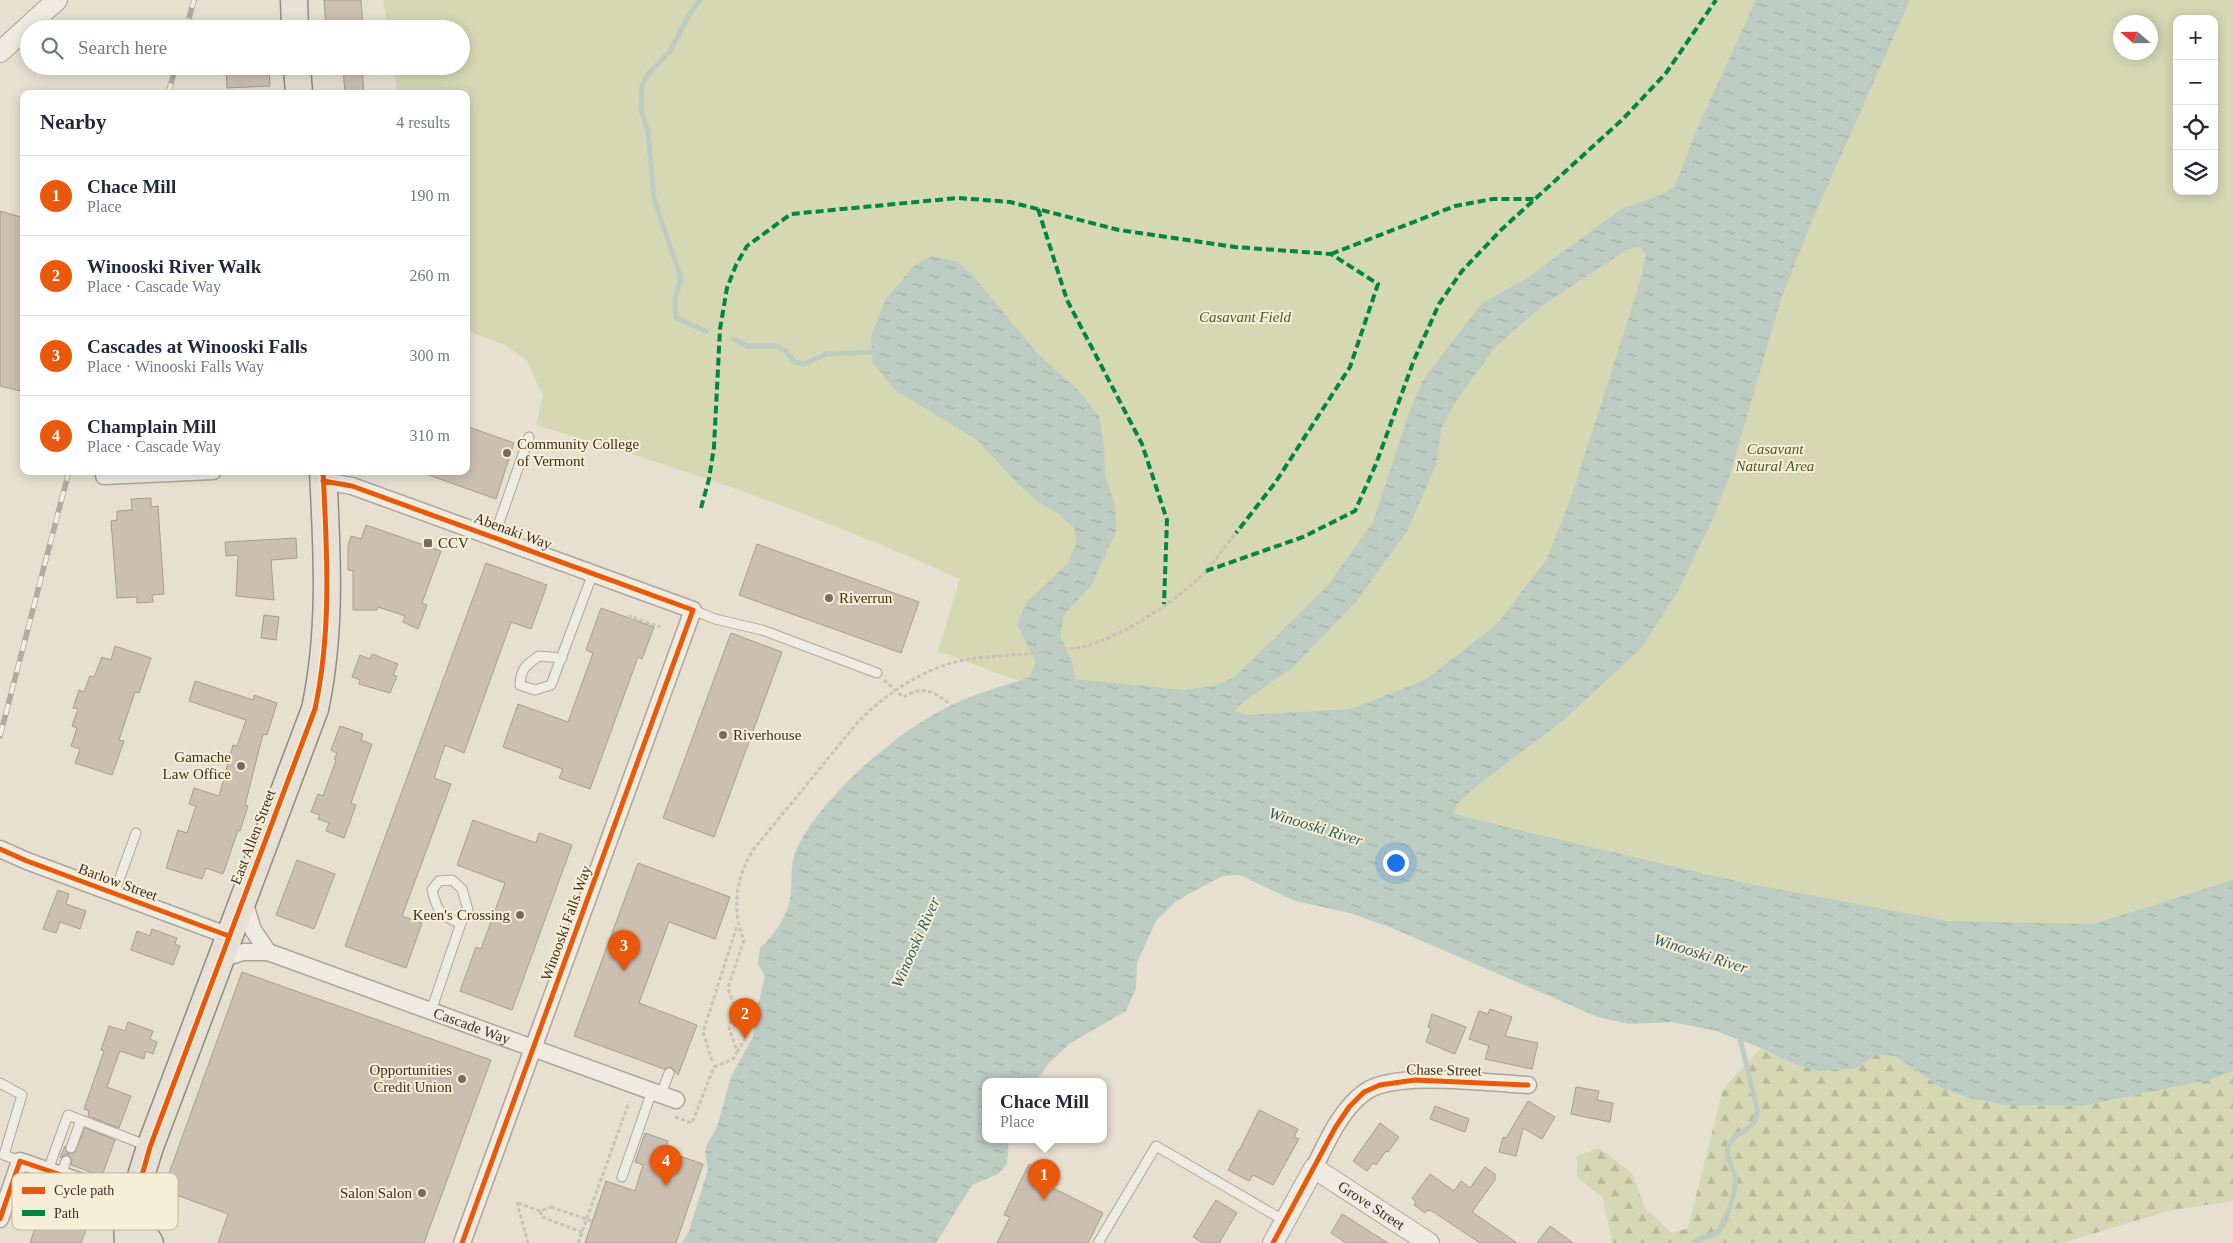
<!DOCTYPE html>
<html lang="en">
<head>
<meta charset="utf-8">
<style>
  :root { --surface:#fff; --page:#f2f2f3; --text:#1f2937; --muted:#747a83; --line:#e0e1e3; --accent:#ea580c }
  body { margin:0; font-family:Georgia,serif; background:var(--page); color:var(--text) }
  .controls { position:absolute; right:15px; top:15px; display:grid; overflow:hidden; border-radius:10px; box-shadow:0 2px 12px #0003 }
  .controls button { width:45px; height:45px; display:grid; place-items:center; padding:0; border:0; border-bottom:1px solid var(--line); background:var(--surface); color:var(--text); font:25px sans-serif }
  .compass { position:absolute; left:2113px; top:15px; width:45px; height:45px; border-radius:50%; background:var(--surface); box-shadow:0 2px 12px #0003; rotate:290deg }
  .you { position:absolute; left:1395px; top:862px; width:18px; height:18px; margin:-12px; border:4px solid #fff; border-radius:50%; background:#1a73e8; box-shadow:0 0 0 8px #1a73e833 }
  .badge { display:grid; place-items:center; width:32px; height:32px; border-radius:50%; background:var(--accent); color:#fff; font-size:16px; font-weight:700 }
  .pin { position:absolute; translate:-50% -41px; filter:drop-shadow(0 1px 2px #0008) }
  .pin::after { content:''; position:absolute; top:26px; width:18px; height:15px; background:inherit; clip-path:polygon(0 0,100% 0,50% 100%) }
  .popup { position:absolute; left:982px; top:1078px; width:125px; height:65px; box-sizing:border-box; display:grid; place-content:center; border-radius:10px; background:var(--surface); filter:drop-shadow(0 1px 4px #0005); font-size:16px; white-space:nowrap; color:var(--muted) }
  .popup b { font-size:19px; color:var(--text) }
  .popup::after { content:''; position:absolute; left:50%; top:100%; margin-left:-10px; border:10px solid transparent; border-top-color:var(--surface) }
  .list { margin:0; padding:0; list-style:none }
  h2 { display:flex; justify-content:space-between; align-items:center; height:65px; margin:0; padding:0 20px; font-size:21px }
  h2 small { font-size:16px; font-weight:400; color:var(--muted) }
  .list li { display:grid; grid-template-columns:32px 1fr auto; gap:15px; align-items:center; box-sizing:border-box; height:80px; padding:0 20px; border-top:1px solid var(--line) }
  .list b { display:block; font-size:19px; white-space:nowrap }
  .list p { margin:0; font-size:16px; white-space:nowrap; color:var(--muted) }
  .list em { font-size:16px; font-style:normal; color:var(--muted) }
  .icon { flex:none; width:28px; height:28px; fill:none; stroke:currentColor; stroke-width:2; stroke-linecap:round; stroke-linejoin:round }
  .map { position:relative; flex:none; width:2233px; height:1243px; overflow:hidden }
  .search { position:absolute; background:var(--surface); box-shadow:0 2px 12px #0003; left:20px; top:20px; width:450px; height:55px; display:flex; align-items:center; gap:12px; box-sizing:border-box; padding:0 18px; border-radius:28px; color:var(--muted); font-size:19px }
  .panel { position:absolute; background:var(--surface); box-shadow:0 2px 12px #0003; left:20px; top:90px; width:450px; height:385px; border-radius:10px }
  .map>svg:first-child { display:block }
  .forest { fill:url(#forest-firs) }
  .park { fill:#d6d7b3; fill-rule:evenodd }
  .water { fill:url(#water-ripples); fill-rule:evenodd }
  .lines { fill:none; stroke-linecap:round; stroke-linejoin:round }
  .stream { stroke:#bcccc2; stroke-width:5 }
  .building { fill:#cbbfb2; stroke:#a89c90 }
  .service-casing { stroke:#ada599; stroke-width:11 }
  .minor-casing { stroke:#ada599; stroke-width:19 }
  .tertiary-casing { stroke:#ada599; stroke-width:22 }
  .primary-casing { stroke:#928b80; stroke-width:29 }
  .path { stroke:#c8c2b9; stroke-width:3; stroke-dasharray:4 2.5; stroke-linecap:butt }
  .service { stroke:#efebe3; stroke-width:9 }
  .minor { stroke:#efebe3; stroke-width:16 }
  .tertiary { stroke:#efebe3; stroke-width:20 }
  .primary { stroke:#e6e1d4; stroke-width:26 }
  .rail-casing { stroke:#afaaa2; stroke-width:5.5 }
  .rail { stroke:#f7eed8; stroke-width:4; stroke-dasharray:11; stroke-linecap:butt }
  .path-bridge { stroke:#c8c2b9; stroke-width:3; stroke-dasharray:4 2.5; stroke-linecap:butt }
  .quiet { stroke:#00873e; stroke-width:4; stroke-dasharray:8 4; stroke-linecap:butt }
  .cycleway-casing { stroke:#f7eed8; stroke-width:8 }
  .cycleway { stroke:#e8590c; stroke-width:5 }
  .poi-dot { fill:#786c5e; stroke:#f7eed8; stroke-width:2 }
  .labels { text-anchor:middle; stroke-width:4; stroke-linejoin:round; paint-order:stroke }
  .park-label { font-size:15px; font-style:italic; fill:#4d5a26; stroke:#f7eed8 }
  .poi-label { font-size:15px; fill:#3d2e20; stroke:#f7eed8; text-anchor:start }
  .street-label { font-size:15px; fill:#3d2e20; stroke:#f7eed8 }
  .water-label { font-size:16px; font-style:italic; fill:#2f5d5a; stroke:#f7eed8 }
  .key { fill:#f7eed8; stroke:#bfb4a1; stroke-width:1 }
  .key-label { font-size:14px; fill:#3d2e20 }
</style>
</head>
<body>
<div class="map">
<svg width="2233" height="1243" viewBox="0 0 2233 1243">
  <defs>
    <pattern id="forest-firs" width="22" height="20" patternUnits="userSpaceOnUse" patternTransform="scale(1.25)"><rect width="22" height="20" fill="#d6d7b3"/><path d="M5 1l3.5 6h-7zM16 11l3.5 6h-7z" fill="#b9b99a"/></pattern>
    <pattern id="water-ripples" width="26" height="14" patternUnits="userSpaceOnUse" patternTransform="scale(1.25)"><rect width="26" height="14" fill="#bcccc2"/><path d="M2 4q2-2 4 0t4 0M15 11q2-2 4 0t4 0" fill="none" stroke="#a2b0a6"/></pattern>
  </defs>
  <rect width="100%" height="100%" fill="#e7e0d1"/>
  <path class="forest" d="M1761,1048l31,15 65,5 18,-13 20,1 47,32 24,9 38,8 77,1 128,-26 24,-9v130l-65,10 -106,32h-450l-9,-45 -26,-21v-21l22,-8 33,25 13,35 27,25 16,-5 35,-139z"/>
  <path class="park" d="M383,0h1850v914l-124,53 -653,-123 -518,-193 22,-72c-87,-39 -175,-74 -265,-104 -52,-18 -106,-34 -159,-50l7,-29 -16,-35 -20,-15 -41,-16v-236h-68l-5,-28h68v-37h-73zM2177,19h37v172h-37zM2120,22h30v30h-30z"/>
  <path class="water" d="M1756,0h154l-99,223 -30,76 -51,175 -15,40 -38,79 -36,55 -76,71 -91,69 -18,17 -2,8 10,4 276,65 208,39 146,3 139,-44v191l-24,9 -128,26 -77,-1 -38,-8 -24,-9 -47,-32 -20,-1 -18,13 -38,3 -27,-8 -31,-15 -45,-17 -44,-9 -43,2 -31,-7 -206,-89 -42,-15 -55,-12 -55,-26 -18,1 -46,25 -20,20 -19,42 -1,25 -10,23 -57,33 -22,21 -11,16h-51v58h24l-2,25 -9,10 -26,11 -36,58h-254l7,-12 19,-62 -3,-16 1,-7 11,-19 14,-50 22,-40 1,-7 -4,-11 1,-10 8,-7 6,-26 -7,-12 2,-16c15,-14 29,-34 31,-55 1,-17 -1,-30 6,-45 26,-53 101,-118 155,-143 25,-12 52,-19 78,-28l6,-15 -19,-37 8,-21 43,-41 9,-20 -3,-15 -15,-14 -20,-12 -19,-16 -44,-47 -81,-49 -22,-27 -2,-26 15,-38 28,-33 18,-10 26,6 16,15 62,75 41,37 22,27 5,31 1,28 10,31 1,26 -25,54 -27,28 -4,22 12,25 3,18 108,11 29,-4 21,-8 43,-41 52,-52 45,-63 38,-114 12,-28 59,-77 44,-24 95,-70 44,-16 10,-7 21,-55zM1640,247l6,7 -7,31 -67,210 -25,64 -50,65 -72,56 -75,29 -103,6 -13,-4 9,-9 50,-35 63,-65 51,-71 29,-66 6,-38 14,-26 39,-54 48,-42 85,-56z"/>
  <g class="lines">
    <path class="stream" d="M700,0l-11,15 -19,36 -21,22 -7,13 -1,24 7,21 6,68 27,79 -6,21 1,19 30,13
      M734,339l13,7h29l10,5 8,11 10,2 22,-10 52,-2
      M1694,1243c7,-8 20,-5 26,-14 7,-10 17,-40 15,-52 -2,-9 -10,-21 -7,-30 6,-18 29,-13 29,-38l-18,-75"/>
  </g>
  <path class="building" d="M324,0h37l2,29h-37z
    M226,66h43l1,20 -43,2z
    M362,67l2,27h-19l-2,-26z
    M0,211l24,7v174l-24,-6z
    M466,426l48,17 -18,56 -73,-26 1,-2h42z
    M151,498v9l7,-1 6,88 -12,1 1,7 -16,1v-6l-20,1 -6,-77 6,-1v-9l15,-1 -1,-11z
    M366,525l75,26 -19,52 5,2 -9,24 -15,-7 2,-6 -27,-9 -1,3h-24v-39l-5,-1v-24l3,-10 10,3z
    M296,538l1,20 -26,2 3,40 -38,-4 2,-41 -12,1 -1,-14z
    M757,544l162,58 -18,51 -162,-58z
    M486,563l61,22 -16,44 -20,-7 -47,131 -19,-8 -11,33 17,6 -49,132 20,7 -16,45 -61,-22z
    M601,608l53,19 -12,32 -4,-2 -48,132 -31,-11 4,-9 -60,-22 15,-43 50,18 25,-69 -7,-3z
    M264,615l15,2 -3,23 -15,-2z
    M731,633l51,19 -68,185 -51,-19z
    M115,646l36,12 -12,35 -4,-1 -16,48 5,1 -12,34 -37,-12 5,-14 -9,-3 6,-18 -5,-2 6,-17 -5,-1 6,-18 5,2 6,-16 4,1 8,-20 9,3z
    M372,654l26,10 -5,11 4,1 -7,17 -31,-9 1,-4 -8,-3 8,-22 10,4z
    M195,681l58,19 1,-5 23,8 -10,32 -4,-1 -18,71 3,1 -8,25 -2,-1 -15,44 -17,-6 -4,11 -36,-11 12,-38 9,3 9,-27 -7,-2 5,-16 25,8 14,-51 4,1 9,-26 -57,-19z
    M340,726l23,8 -2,6 11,4 -21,59 5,2 -12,33 -18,-7 3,-8 -11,-4 2,-4 -9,-3 7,-18 5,2 13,-36 -2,-1 3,-6 -6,-3z
    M473,820l63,23 3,-10 33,12 -60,165 -52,-19 16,-44 5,2 24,-66 -48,-18z
    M297,860l38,14 -21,55 -38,-14z
    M638,863l92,34 -15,42 -46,-17 -30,81 58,22 -19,50 -7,-8 -7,2 -90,-33z
    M58,890l11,4 -3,10 20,7 -6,18 -20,-7 -4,11 -13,-4z
    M152,929l25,9 -2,6 5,2 -7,19 -42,-15 6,-19 13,5z
    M242,972l249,88 -67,183h-206l10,-29 -65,-24z
    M1490,1009l22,8 -7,19 33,7 -6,26 -47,-10 4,-13 -20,-7 10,-28 9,3z
    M1432,1014l34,13 -11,27 -29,-12 5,-14 -3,-1z
    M128,1022l25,9 -3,8 7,3 -4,12 -7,-3 -2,8 -24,-8 -2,5 -11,31 24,9 -12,32 -31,-12 1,-5 -5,-2 20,-58 -3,-1 8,-24 16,5z
    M1576,1087l23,4 -2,9 16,3 -3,19 -39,-8z
    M1528,1101l27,16 -13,22 -19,-11 -7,28 -17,-4 4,-15 3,1z
    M1435,1106l34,13 -4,13 -35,-13z
    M1259,1110l39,19 -4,8 5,2 -26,46 -20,-10 -4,6 -21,-11 11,-21h1z
    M1380,1123l19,14 -11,15 -2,-1 -10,14 -3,-2 -6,8 -14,-10z
    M85,1128l30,12 -13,36 -31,-11 1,-5 -3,-5h-4l-5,3 5,-12 3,8 7,-2z
    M645,1133l23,8 -3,10 38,13 -27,79h-91l21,-62 29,10 8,-26 -8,-3z
    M1029,1164l27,13 -5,10 52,26 -15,30h-91l13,-26 -6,-2z
    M1485,1167l10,7v6l-23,32 45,31h-37l-48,-32 -4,-1 -3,3 -11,-8 2,-3 -4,-4 18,-24 24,17 7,-10 9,7z
    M26,1191l66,23 -11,29h-51l7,-21 -24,-9 6,-19 6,2z
    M1216,1200l21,13 -18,30h-16l-10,-6z
    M1342,1214l46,29h-42l-15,-10z
    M1550,1226l23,17h-36z"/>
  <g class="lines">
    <g class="service-casing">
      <path id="service" d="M494,537l35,-100
        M693,610l22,9 47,11 115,43
        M562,658l-23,-2c-13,9 -18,12 -19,29l15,5 16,-5 42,-112
        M114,894l22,-61
        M431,1011l30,-88 7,-13 -6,-21 -10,-9 -13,1 -7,9c5,20 8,27 29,33
        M0,1083l22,12 -18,60 16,6
        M661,1094l8,-21
        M71,1148l10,-28
        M48,1170l20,-55 80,31
        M61,1174l5,-13
        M622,1177l30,-86
        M1098,1243l58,-97 129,75"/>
    </g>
    <g class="minor-casing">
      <g id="minor">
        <path d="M104,476l109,-5"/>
        <path d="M323,481l29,5 341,124 -231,633"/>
        <path d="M0,849l27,12 202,75"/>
        <path d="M243,898l10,32 15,22"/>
        <path id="s1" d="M221,959l22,-7h25l408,148"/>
        <path d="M1314,1168c13,-26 26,-58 51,-76 30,-22 124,-9 163,-7"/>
        <path d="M0,1219l20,-58 115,39"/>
      </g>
    </g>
    <g class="tertiary-casing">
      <g id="tertiary">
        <path d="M0,52l57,-52"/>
        <path id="s2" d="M1273,1243l41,-75 115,75"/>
      </g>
    </g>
    <g class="primary-casing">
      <path id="primary" d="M294,0l1,29
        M297,66l2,28
        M135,1205l6,24 9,14
        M128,1243l-1,-22 23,-74 165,-438c17,-79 12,-158 8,-238"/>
    </g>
    <path class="path" d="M630,619v-3l30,11
      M884,680l19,17c21,-12 30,-6 48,8
      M737,1052l8,-13
      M712,1061l-9,-29 34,-106
      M675,1117l17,6 22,-56 19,-8 4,-7 -8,-25 6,-19 -7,-20 16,-48c-13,-31 -8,-62 9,-90l105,-128c30,-31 75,-60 119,-64 28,-3 55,-4 83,-8 10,-1 21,-2 30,-5 36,-11 89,-46 115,-73 11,-12 21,-27 31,-39
      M517,1202l11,41
      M518,1203l22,8 11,-4
      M540,1211l2,6 40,15
      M578,1243l51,-141"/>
    <use href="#service" class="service"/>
    <use href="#minor" class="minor"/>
    <use href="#tertiary" class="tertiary"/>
    <use href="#primary" class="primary"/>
    <g class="rail-casing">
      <path id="rail" d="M186,29l8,-29
        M168,94l8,-28
        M0,736l69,-265"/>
    </g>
    <use href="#rail" class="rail"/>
    <path class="path-bridge" d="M551,1207l41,14"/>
    <path class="quiet" d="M1038,209l29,91 75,144 25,76 -3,84
      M1331,254l124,-48 38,-7h42
      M701,508l8,-29 5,-32 6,-118 7,-41 9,-23 11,-19 44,-32 167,-16 52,4 109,28 116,17 96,7 47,30 -28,83 -75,116 -39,50
      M1206,571l97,-34 52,-26 21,-47 38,-104 25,-56 23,-33 40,-42 121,-110 43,-46 50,-73"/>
    <g class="cycleway-casing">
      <path id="cycleway" d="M323,481l29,5 341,124 -231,633
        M0,849l27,12 202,75
        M0,1219l20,-58 115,39 15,-53 21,-56 144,-382c17,-79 12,-158 8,-238
        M1273,1243l62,-115 14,-21 15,-15 16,-7 35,-5 113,5"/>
    </g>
    <use href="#cycleway" class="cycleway"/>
  </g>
  <g class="poi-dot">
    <circle cx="507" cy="453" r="5"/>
    <rect x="423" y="538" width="10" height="10" rx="2.5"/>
    <circle cx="829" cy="598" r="5"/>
    <circle cx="723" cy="735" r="5"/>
    <circle cx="241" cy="766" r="5"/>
    <circle cx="520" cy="915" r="5"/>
    <circle cx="462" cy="1079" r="5"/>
    <circle cx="422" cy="1193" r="5"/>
  </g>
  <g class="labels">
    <g class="park-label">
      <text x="1245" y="322">Casavant Field</text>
      <text x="1775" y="454">Casavant<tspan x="1775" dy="17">Natural Area</tspan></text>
    </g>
    <g class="poi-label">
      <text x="517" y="449">Community College<tspan x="517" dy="17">of Vermont</tspan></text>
      <text x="438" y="548">CCV</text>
      <text x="839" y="603">Riverrun</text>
      <text x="733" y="740">Riverhouse</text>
      <text x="231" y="762" text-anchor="end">Gamache<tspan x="231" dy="17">Law Office</tspan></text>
      <text x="510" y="920" text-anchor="end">Keen's Crossing</text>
      <text x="452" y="1075" text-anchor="end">Opportunities<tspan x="452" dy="17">Credit Union</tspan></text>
      <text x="412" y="1198" text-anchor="end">Salon Salon</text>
    </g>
    <g class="street-label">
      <text transform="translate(513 531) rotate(20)" y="5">Abenaki Way</text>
      <text transform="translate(253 837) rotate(-69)" y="5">East Allen Street</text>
      <text transform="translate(118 882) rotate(20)" y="5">Barlow Street</text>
      <text transform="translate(566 923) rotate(-70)" y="5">Winooski Falls Way</text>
      <text dy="5" stroke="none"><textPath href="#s1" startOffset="265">Cascade Way</textPath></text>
      <text transform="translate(1444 1070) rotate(1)" y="5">Chase Street</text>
      <text dy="5" stroke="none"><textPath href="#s2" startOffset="154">Grove Street</textPath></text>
    </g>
    <g class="water-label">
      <text transform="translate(1316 826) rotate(17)" y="6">Winooski River</text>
      <text transform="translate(915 942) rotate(-66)" y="6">Winooski River</text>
      <text transform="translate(1701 953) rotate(18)" y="6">Winooski River</text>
    </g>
  </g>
  <rect x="12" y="1173" width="166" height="57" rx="8" class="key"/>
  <rect x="22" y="1187" width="23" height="7" fill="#e8590c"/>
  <rect x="22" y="1210" width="23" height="6" fill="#00873e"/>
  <g class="key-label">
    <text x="54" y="1195">Cycle path</text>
    <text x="54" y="1218">Path</text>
  </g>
</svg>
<div class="controls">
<button>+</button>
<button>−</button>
<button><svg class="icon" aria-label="locate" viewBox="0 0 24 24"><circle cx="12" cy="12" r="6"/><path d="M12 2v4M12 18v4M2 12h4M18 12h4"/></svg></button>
<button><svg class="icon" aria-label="layers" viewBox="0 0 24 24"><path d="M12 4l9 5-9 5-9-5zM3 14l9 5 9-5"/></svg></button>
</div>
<svg class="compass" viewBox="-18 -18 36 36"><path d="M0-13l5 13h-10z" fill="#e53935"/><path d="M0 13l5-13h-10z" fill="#747a83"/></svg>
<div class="you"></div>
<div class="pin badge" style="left:1044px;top:1200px">1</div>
<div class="popup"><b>Chace Mill</b>Place</div>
<div class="pin badge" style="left:745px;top:1039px">2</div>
<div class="pin badge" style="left:624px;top:971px">3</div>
<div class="pin badge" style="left:666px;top:1186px">4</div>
<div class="search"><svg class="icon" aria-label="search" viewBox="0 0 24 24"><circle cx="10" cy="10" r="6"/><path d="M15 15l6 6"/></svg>Search here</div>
<section class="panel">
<h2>Nearby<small>4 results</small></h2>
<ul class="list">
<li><span class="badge">1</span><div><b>Chace Mill</b><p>Place</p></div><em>190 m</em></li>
<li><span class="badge">2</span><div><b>Winooski River Walk</b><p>Place · Cascade Way</p></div><em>260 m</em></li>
<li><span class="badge">3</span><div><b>Cascades at Winooski Falls</b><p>Place · Winooski Falls Way</p></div><em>300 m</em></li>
<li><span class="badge">4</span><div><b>Champlain Mill</b><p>Place · Cascade Way</p></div><em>310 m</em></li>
</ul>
</section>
</div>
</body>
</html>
